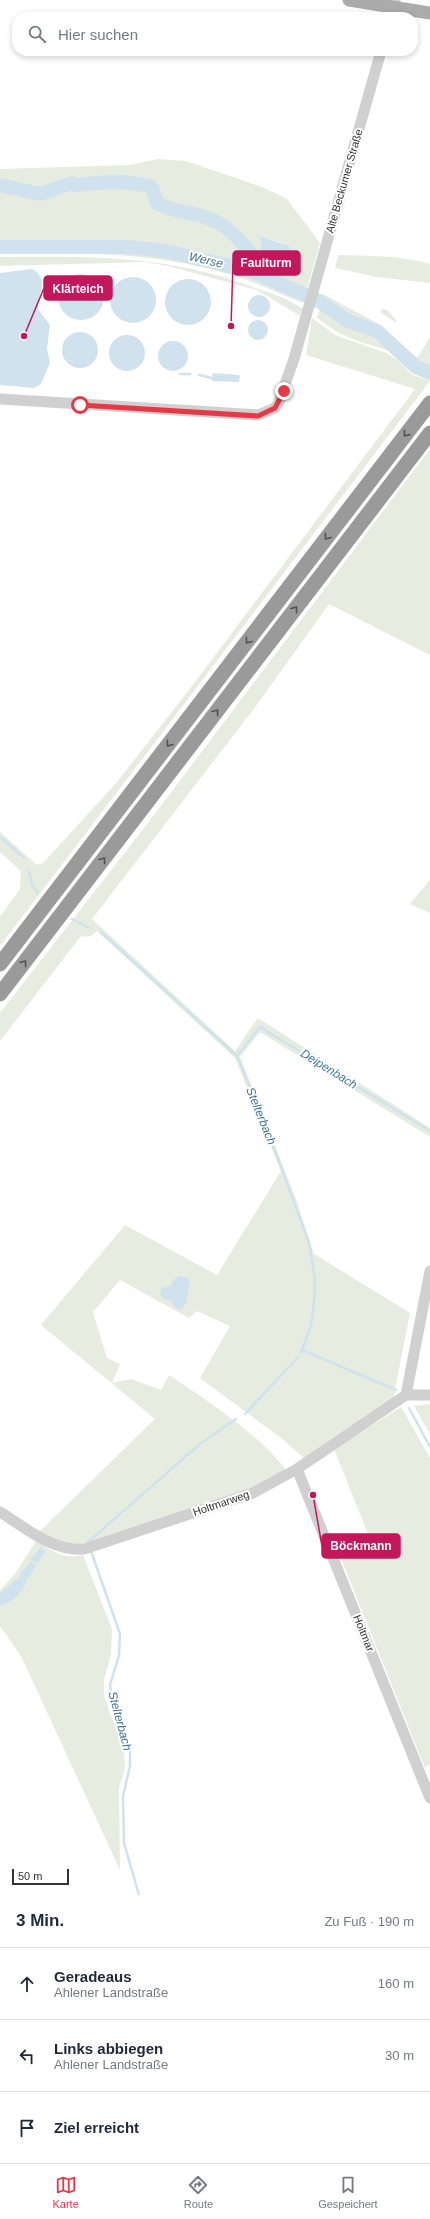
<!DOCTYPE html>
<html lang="de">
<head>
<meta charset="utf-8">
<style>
  :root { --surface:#fff; --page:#f2f2f3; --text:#1f2937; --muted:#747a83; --line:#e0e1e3; --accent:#e63946 }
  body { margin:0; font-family:Helvetica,sans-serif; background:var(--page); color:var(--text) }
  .scale { position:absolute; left:12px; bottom:10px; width:57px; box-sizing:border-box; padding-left:4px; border:2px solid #333; border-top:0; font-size:11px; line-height:14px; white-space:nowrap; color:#333; -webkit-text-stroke:3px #fff; paint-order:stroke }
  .stop { position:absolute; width:12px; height:12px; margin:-9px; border:3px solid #e63946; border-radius:50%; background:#fff }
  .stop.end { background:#e63946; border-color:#fff; box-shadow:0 1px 4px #0008 }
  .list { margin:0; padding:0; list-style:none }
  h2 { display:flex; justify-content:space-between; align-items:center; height:52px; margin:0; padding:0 16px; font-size:17px }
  h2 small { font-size:13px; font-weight:400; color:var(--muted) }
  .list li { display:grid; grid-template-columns:26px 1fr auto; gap:12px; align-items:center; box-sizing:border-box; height:72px; padding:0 16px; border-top:1px solid var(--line) }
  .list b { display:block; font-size:15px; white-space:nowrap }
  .list p { margin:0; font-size:13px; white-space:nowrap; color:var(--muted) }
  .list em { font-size:13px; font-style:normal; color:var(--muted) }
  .icon { flex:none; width:22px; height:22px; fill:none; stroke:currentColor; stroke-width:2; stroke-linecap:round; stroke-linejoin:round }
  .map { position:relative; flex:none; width:430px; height:1895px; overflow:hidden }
  .search { position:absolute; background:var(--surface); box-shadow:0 2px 6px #0003; left:12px; right:12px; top:12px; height:44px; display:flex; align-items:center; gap:10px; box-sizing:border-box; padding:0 14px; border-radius:16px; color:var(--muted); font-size:15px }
  .sheet { height:268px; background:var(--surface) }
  nav { display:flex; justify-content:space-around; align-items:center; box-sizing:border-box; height:56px; border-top:1px solid var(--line); background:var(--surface); font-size:11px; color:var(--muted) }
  nav a { display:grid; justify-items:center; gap:2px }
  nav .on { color:var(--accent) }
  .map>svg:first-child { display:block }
  .green { fill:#e6ecdf; fill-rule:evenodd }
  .water { fill:#cfe2ee }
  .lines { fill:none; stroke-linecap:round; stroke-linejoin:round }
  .stream { stroke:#cfe2ee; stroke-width:2.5 }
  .river { stroke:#cfe2ee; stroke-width:14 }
  .minor { stroke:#d0d0d0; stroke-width:11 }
  .major { stroke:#ababab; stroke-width:13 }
  .highway { stroke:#9a9a9a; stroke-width:15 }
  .oneway { stroke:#525252 }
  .route { stroke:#e63946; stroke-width:5 }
  .labels { text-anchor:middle; stroke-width:4; stroke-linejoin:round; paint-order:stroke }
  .street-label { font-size:11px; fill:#333; stroke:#fff }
  .water-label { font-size:12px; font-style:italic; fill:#3f7597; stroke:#fff }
  .leader { fill:none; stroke:#c2185b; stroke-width:1.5 }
  .callout-dot { fill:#c2185b; stroke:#fff; stroke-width:1.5 }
  .callout { fill:#c2185b; stroke:#c2185b; stroke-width:1.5 }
  .callout-label { font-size:12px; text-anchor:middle; font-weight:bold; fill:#fff }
</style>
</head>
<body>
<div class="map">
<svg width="430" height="1895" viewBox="0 0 430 1895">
  <rect width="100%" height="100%" fill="#fff"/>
  <path class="green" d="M158,159l28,2 76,26 25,12 33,44 -17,60c-23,-9 -45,-20 -68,-27 -77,-24 -155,-24 -235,-23v-84l130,-4zM260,236l22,7 -3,25v-5l-3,-4 -15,-5z
    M338,255c31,1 62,0 92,9v19l-53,-6 -42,-9z
    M0,257c88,-1 170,-2 253,30 17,6 36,12 50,22l-3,7 -43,-26 -89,-24 -23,-4 -145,4z
    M323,294l54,29 40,35 13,-21v41l-17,-6 -12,-13 -11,-8 -33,-10 -20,-9 -20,-14z
    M382,309l5,1 10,11 -2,1 -15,-10z
    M312,318l23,17 51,18 13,8 12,13 19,7 -430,565v-29l20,-28 1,-18 -21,-19v-20l37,33 6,-2 74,-81 75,-96 223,-297 -109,-34z
    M430,449v206l-101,-51 -73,102 -164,213 143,132 23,-33 172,110v9l-170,-105 -20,25 56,142 18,55 96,59 -17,87 -89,58 -23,-20 -81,-60 30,-52 -33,-15 -8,7 -69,-38 -27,32 14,46 13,6 -8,19 19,-4 30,11 8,-15c37,25 91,60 117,95l-32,19 -183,58 -33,-14 117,-114 -114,-94 84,-100 92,50 64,-104 -46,-113 -138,-127c-5,5 -8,7 -16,5l-81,105v-28l151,-194z
    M430,880v33l-20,-9z
    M430,1404v30l-16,-28z
    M401,1407l29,51v306l-5,4 -89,-222 32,-12 -34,-85z
    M36,1541c16,10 28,19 47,14l29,74 -1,26 -7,24v15l5,17 15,35 1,22 -6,20 1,82 -99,-214 -21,-30v-36l15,-16z"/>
  <path class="water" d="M260,236l29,10 5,17 -3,13 -11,-3 -1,-10 -3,-4 -15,-5z
    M32,269c18,9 6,25 6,40l12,16 -3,23 3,15 -9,21 -7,4 -34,-3v-112z
    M58 297a23 23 0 1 1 46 0a23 23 0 1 1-46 0Z
    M110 300a23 23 0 1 1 46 0a23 23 0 1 1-46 0Z
    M165 302a23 23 0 1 1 46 0a23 23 0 1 1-46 0Z
    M248 306a11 11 0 1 1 22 0a11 11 0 1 1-22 0Z
    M248 330a10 10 0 1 1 20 0a10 10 0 1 1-20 0Z
    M62 350a18 18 0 1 1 36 0a18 18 0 1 1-36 0Z
    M109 353a18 18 0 1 1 36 0a18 18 0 1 1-36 0Z
    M158 356a15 15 0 1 1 30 0a15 15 0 1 1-30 0Z
    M213,373l27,2 -1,7 -27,-1z
    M179,1276l9,2 2,4 -4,21 -5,7 -6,-3 -5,-7 -7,-1 -3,-5 2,-6 9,-2 2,-6z
    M40,1548l4,2 1,2 -8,12 -7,-5z
    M31,1562l5,3 -8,14 -8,-6z
    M21,1576l5,3c1,11 -16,24 -26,27v-13z"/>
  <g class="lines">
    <path class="stream" d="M180,374h10
      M199,375l13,3
      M0,837l24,21
      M29,871l3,14 6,8
      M72,919l16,8
      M101,932l136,124 24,57 48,130 6,36 -1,25 -3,22 -10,26
      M237,1056l23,-29 170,104
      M302,1350l94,40
      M409,1408l21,39
      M245,1414l53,-57
      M88,1542l113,-99 35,-24
      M91,1551l29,83 -1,21 -9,30 3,18 17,44v19l-7,30 1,47 15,52
      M21,1576h3"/>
    <path class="river" d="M0,185l40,9 32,-11 4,2c23,-3 55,-5 76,2l5,16c13,8 26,8 41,12 23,5 40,21 54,40l-1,16
      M0,247h128l37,4 86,20 68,30 29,20 29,10 39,36 14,6"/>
    <path class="minor" d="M390,17l5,-17
      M0,399l258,16 17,-7 3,-4 16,-45 87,-308
      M406,1395l24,-124
      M297,1469l133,329
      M0,1512c26,16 53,40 84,37l169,-56 44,-24 109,-74h24"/>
    <path class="major" d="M349,0l81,13"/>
    <path class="highway" d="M0,964l430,-561
      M0,994l430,-561"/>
  </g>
  <defs><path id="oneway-chevron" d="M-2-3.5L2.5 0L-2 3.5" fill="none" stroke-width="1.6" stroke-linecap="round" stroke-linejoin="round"/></defs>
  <g class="oneway">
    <use href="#oneway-chevron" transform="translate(406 434) rotate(127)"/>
    <use href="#oneway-chevron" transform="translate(327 537) rotate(127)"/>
    <use href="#oneway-chevron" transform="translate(295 609) rotate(-53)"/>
    <use href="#oneway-chevron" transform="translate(248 641) rotate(127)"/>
    <use href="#oneway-chevron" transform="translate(216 712) rotate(-53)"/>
    <use href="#oneway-chevron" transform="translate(169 744) rotate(127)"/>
    <use href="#oneway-chevron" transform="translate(103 860) rotate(-53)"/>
    <use href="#oneway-chevron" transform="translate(24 963) rotate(-53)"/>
  </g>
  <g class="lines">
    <path class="route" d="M80,405l178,11 17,-8 9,-17"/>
  </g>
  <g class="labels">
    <g class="street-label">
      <text transform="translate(344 181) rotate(-74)" y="4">Alte Beckumer Straße</text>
      <text transform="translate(221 1503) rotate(-19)" y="4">Holtmarweg</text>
      <text transform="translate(364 1633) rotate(68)" y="4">Holtmar</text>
    </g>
    <g class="water-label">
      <text transform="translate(206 260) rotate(13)" y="4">Werse</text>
      <text transform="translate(329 1069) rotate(32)" y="4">Deipenbach</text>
      <text transform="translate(261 1116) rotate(68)" y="4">Stelterbach</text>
      <text transform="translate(120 1721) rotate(75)" y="4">Stelterbach</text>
    </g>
  </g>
  <path class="leader" d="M231 326L233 263M24 336L44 288M313 1495L322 1546"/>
  <g class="callout-dot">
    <circle cx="231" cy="326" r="4"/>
    <circle cx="24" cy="336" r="4"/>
    <circle cx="313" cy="1495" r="4"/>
  </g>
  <g class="callout">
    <rect x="233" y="251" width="67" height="24" rx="4"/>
    <rect x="44" y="276" width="68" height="24" rx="4"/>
    <rect x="322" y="1534" width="78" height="24" rx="4"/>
  </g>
  <g class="callout-label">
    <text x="266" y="267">Faulturm</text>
    <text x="78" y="293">Klärteich</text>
    <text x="361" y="1550">Böckmann</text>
  </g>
</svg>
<div class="scale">50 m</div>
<div class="stop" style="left:80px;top:405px"></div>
<div class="stop end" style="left:284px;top:391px"></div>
<div class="search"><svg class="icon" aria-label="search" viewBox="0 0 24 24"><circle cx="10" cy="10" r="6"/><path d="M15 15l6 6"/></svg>Hier suchen</div>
</div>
<section class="sheet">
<h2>3 Min.<small>Zu Fuß · 190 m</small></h2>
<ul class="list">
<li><svg class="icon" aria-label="ahead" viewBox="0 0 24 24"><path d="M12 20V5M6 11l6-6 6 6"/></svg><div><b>Geradeaus</b><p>Ahlener Landstraße</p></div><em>160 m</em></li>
<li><svg class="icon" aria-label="left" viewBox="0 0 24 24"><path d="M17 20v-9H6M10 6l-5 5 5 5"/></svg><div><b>Links abbiegen</b><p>Ahlener Landstraße</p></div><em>30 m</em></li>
<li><svg class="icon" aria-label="arrive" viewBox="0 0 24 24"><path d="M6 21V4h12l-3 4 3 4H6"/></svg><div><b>Ziel erreicht</b></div></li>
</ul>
</section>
<nav>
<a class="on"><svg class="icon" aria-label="map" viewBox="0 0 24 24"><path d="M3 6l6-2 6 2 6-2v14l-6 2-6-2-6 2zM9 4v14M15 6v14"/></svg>Karte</a>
<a><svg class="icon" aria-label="directions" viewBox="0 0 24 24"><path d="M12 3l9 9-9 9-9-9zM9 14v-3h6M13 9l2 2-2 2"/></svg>Route</a>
<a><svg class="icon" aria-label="saved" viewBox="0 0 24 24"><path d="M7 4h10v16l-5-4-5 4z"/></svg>Gespeichert</a>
</nav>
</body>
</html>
